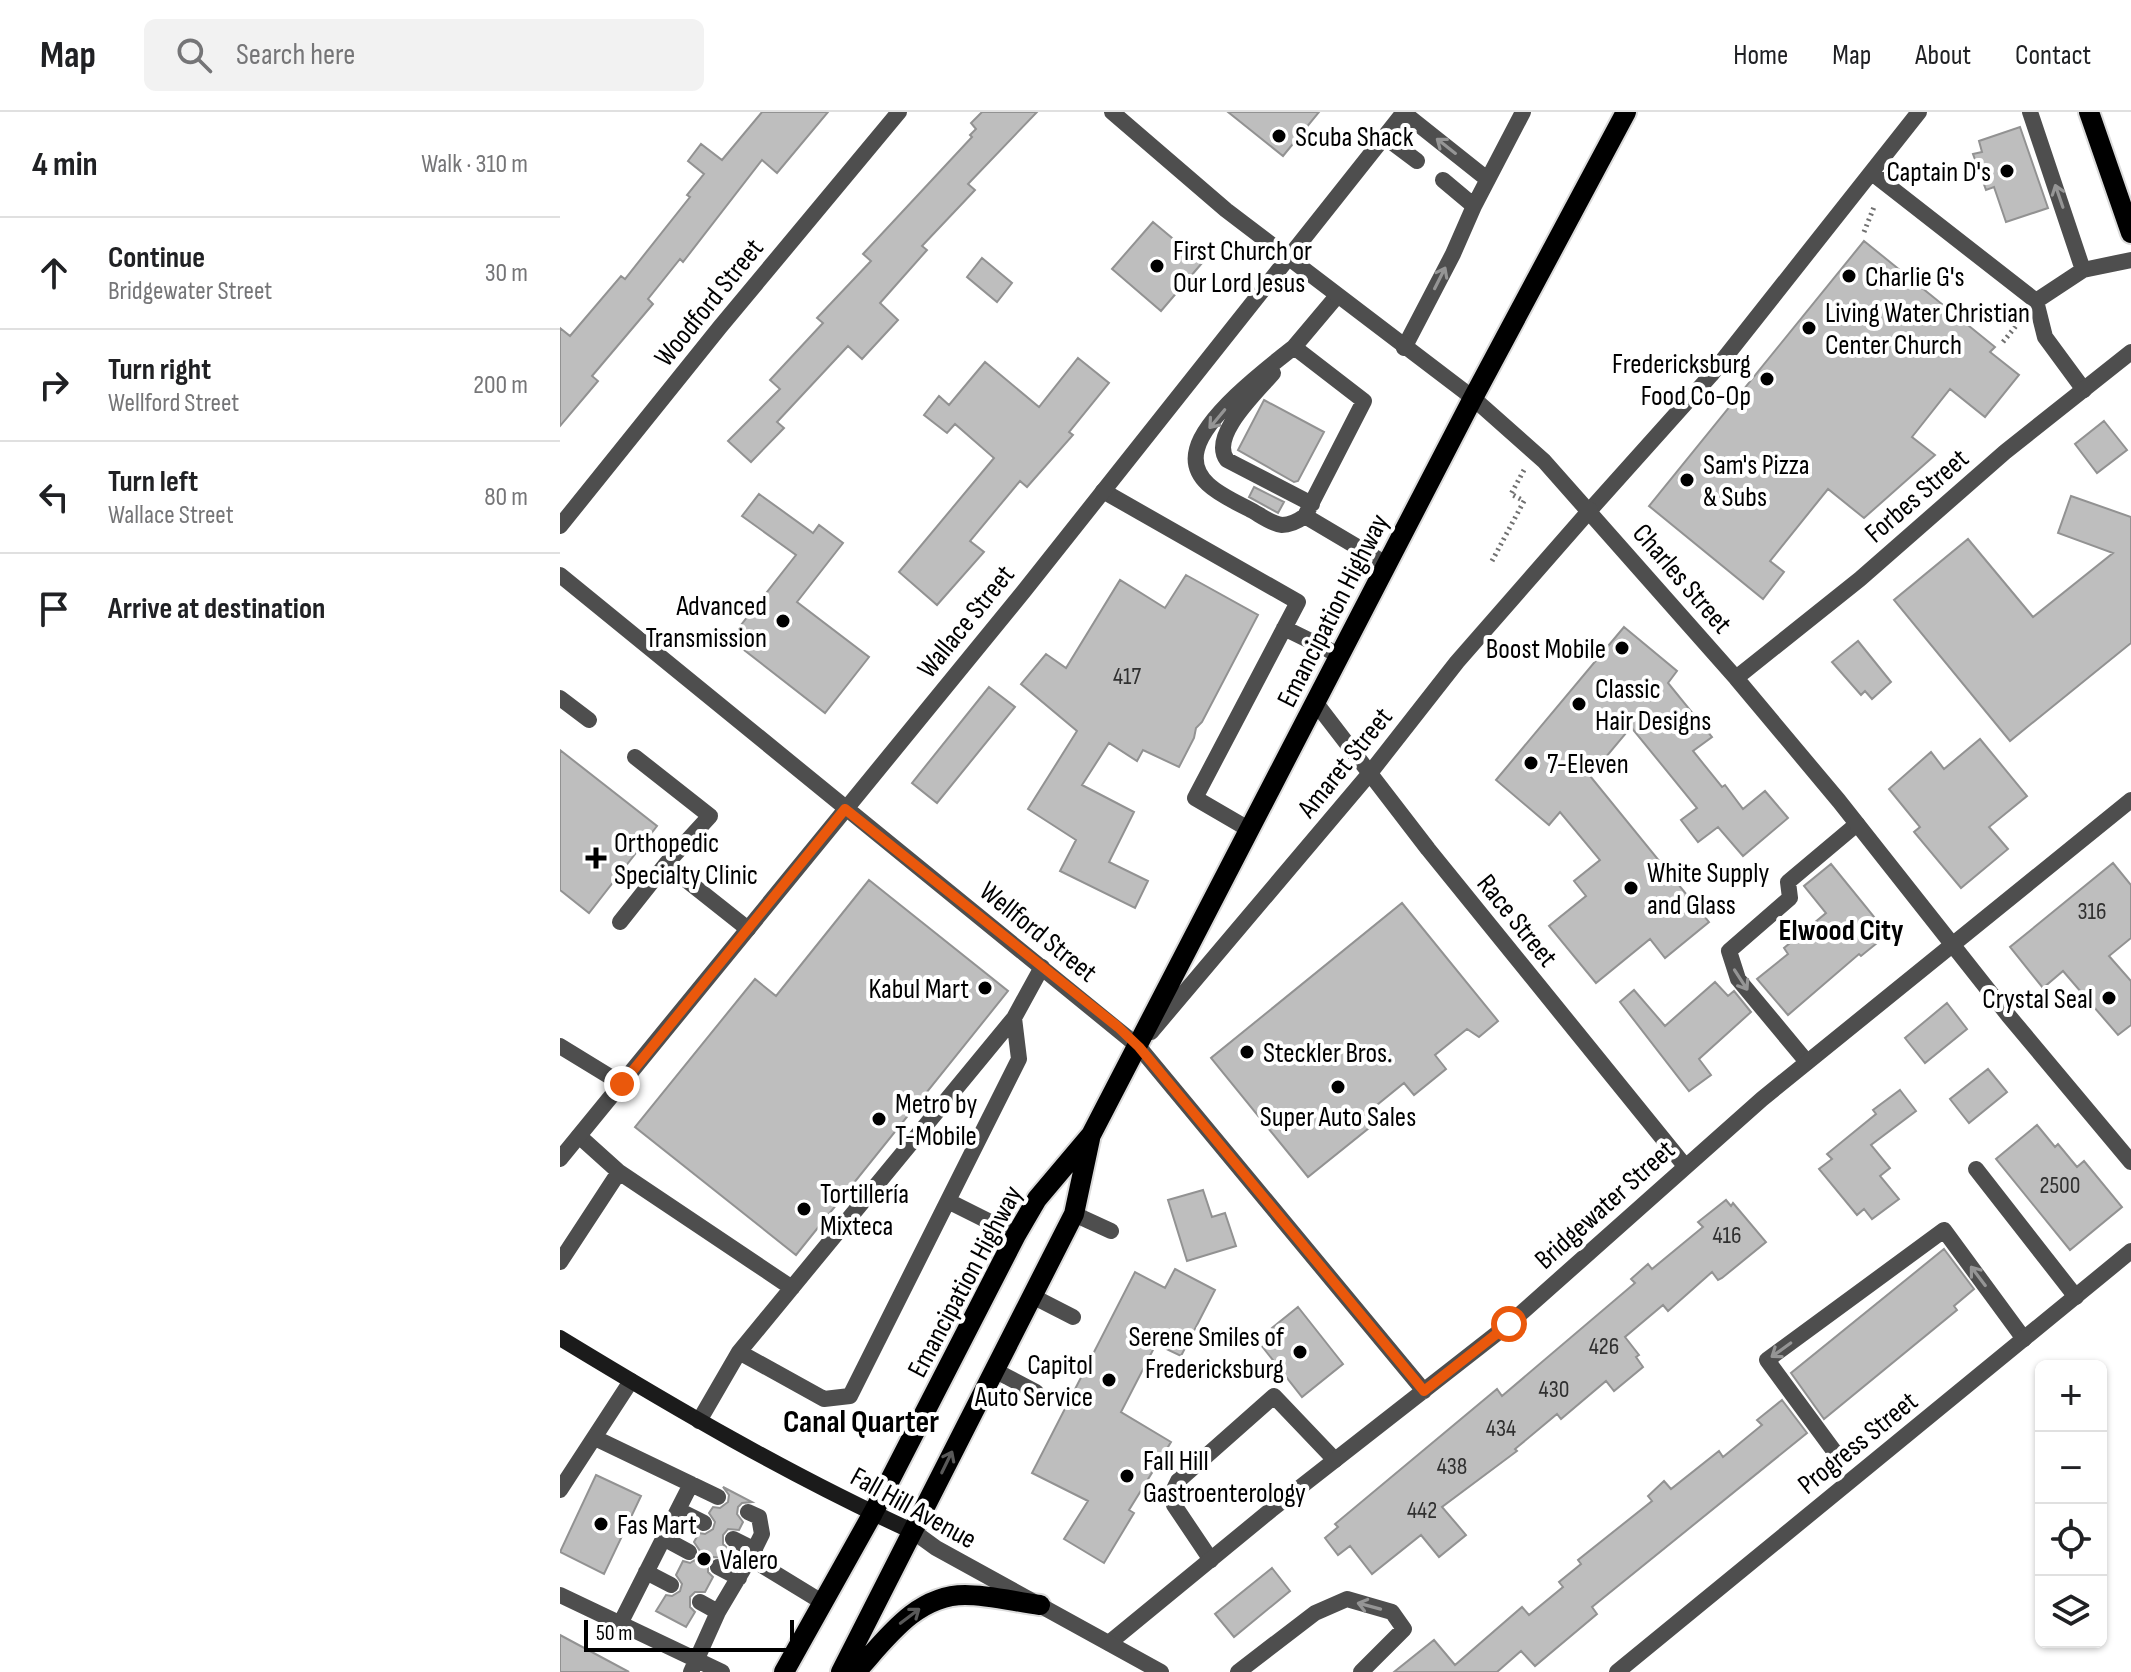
<!DOCTYPE html>
<html lang="en">
<head>
<meta charset="utf-8">
<style>
  :root { --surface:#fff; --page:#f2f2f2; --text:#202124; --muted:#757577; --line:#e0e0e0 }
  body { margin:0; font-family:"Sofia Sans Condensed",sans-serif; background:var(--page); color:var(--text) }
  .controls { position:absolute; right:24px; bottom:24px; display:grid; overflow:hidden; border-radius:12px; box-shadow:0 2px 6px #0004 }
  .controls button { width:72px; height:72px; display:grid; place-items:center; padding:0; border:0; border-bottom:2px solid var(--line); background:var(--surface); color:var(--text); font:40px sans-serif }
  .scale { position:absolute; left:24px; bottom:20px; width:210px; box-sizing:border-box; padding-left:8px; border:4px solid #000; border-top:0; font-size:22px; line-height:28px; white-space:nowrap; color:#000; -webkit-text-stroke:6px #fff; paint-order:stroke }
  .stop { position:absolute; width:24px; height:24px; margin:-18px; border:6px solid #ea580c; border-radius:50%; background:#fff }
  .stop.end { background:#ea580c; border-color:#fff; box-shadow:0 2px 8px #0008 }
  .list { margin:0; padding:0; list-style:none }
  h2 { display:flex; justify-content:space-between; align-items:center; height:104px; margin:0; padding:0 32px; font-size:34px }
  h2 small { font-size:26px; font-weight:400; color:var(--muted) }
  .list li { display:grid; grid-template-columns:52px 1fr auto; gap:24px; align-items:center; box-sizing:border-box; height:112px; padding:0 32px; border-top:2px solid var(--line) }
  .list b { display:block; font-size:30px; white-space:nowrap }
  .list p { margin:0; font-size:26px; white-space:nowrap; color:var(--muted) }
  .list em { font-size:26px; font-style:normal; color:var(--muted) }
  .icon { flex:none; width:44px; height:44px; fill:none; stroke:currentColor; stroke-width:2; stroke-linecap:round; stroke-linejoin:round }
  .map { position:relative; flex:none; width:1571px; height:1560px; overflow:hidden }
  header { display:flex; align-items:center; gap:48px; box-sizing:border-box; height:112px; padding:0 40px; background:var(--surface); border-bottom:2px solid var(--line) }
  header strong { font-size:38px }
  nav { display:flex; gap:44px; margin-inline-start:auto; font-size:28px }
  .search { width:560px; height:72px; background:var(--page); display:flex; align-items:center; gap:20px; box-sizing:border-box; padding:0 28px; border-radius:12px; color:var(--muted); font-size:30px }
  main { display:flex }
  aside { flex:1; background:var(--surface) }
  .map>svg:first-child { display:block }
  .building { fill:#bebebe; stroke:#929292; stroke-width:2 }
  .lines { fill:none; stroke-linecap:round; stroke-linejoin:round }
  .primary-casing { stroke:#dbdbdb; stroke-width:24 }
  .path { stroke:#707070; stroke-width:5; stroke-dasharray:2 4; stroke-linecap:butt }
  .service { stroke:#4e4e4e; stroke-width:16 }
  .minor { stroke:#4e4e4e; stroke-width:16 }
  .tertiary { stroke:#4e4e4e; stroke-width:16 }
  .secondary { stroke:#1b1b1b; stroke-width:16 }
  .primary { stroke:#000; stroke-width:20 }
  .oneway { stroke:#959595 }
  .oneway2 { stroke:#595959 }
  .route { stroke:#ea580c; stroke-width:10 }
  .poi-dot { fill:#000; stroke:#fff; stroke-width:3 }
  .labels { text-anchor:middle; stroke-width:8; stroke-linejoin:round; paint-order:stroke }
  .number-label { font-size:24px; fill:#303030 }
  .poi-label { font-size:28px; fill:#000; stroke:#fff; text-anchor:start }
  .street-label { font-size:28px; fill:#000; stroke:#fff }
  .neighbourhood-label { font-size:30px; font-weight:bold; fill:#000; stroke:#fff }
  .quarter-label { font-size:32px; font-weight:bold; fill:#000; stroke:#fff }
</style>
</head>
<body>
<header>
<strong>Map</strong>
<div class="search"><svg class="icon" aria-label="search" viewBox="0 0 24 24"><circle cx="10" cy="10" r="6"/><path d="M15 15l6 6"/></svg>Search here</div>
<nav><a>Home</a><a>Map</a><a>About</a><a>Contact</a></nav>
</header>
<main>
<aside>
<h2>4 min<small>Walk · 310 m</small></h2>
<ul class="list">
<li><svg class="icon" aria-label="ahead" viewBox="0 0 24 24"><path d="M12 20V5M6 11l6-6 6 6"/></svg><div><b>Continue</b><p>Bridgewater Street</p></div><em>30 m</em></li>
<li><svg class="icon" aria-label="right" viewBox="0 0 24 24"><path d="M7 20v-9h11M14 6l5 5-5 5"/></svg><div><b>Turn right</b><p>Wellford Street</p></div><em>200 m</em></li>
<li><svg class="icon" aria-label="left" viewBox="0 0 24 24"><path d="M17 20v-9H6M10 6l-5 5 5 5"/></svg><div><b>Turn left</b><p>Wallace Street</p></div><em>80 m</em></li>
<li><svg class="icon" aria-label="arrive" viewBox="0 0 24 24"><path d="M6 21V4h12l-3 4 3 4H6"/></svg><div><b>Arrive at destination</b></div></li>
</ul>
</aside>
<div class="map">
<svg width="1571" height="1560" viewBox="0 0 1571 1560">
  <rect width="100%" height="100%" fill="#fff"/>
  <path class="building" d="M202,0h66l-51,61 -15,-13 -79,102 -3,-3 -32,40 5,5 -61,72 6,5 -38,45v-98l10,8 51,-60 4,3 65,-82 -3,-2 17,-21 -16,-13 13,-17 21,16z
    M422,0h55l-69,72 7,6 -53,56 5,4 -47,53 18,17 -36,39 -14,-13 -71,76 7,6 -33,34 -23,-21 52,-52 -10,-9 53,-57 -6,-5 54,-57 -8,-7 109,-117 -2,-2 6,-6 -5,-6z
    M668,0h91l-36,44z
    M1460,15l28,81 -42,14 -12,-35 -8,3 -13,-36 9,-2 -3,-11z
    M593,110l49,41 -41,48 -49,-42z
    M1304,129l131,106 -5,5 29,23 -34,42 -35,-28 -38,48 23,18 -71,63 -36,-29 -58,72 14,11 -21,27 -114,-93z
    M422,146l30,25 -15,19 -30,-25z
    M518,246l31,25 -40,49 4,3 -46,52 -7,-6 -50,60 14,11 -47,53 -38,-33 95,-114 -39,-34 -8,9 -23,-18 15,-19 10,9 36,-43 54,45z
    M704,288l60,32 -26,49 -4,1 -56,-32z
    M1544,309l23,29 -30,23 -22,-29z
    M694,375l30,15 -6,11 -29,-16z
    M199,382l54,39 6,-8 24,18 -46,59 72,55 -44,56 -95,-74 66,-84 -54,-39z
    M1511,384l60,21v126l-121,98 -116,-141 74,-61 65,78 80,-64 -55,-20z
    M626,463l72,40 -56,107 -6,6 -2,10 -15,29 -36,-17 -6,11 -28,-18 -27,42 52,27 -25,50 39,19 -13,27 -75,-37 16,-31 -48,-31 49,-78 -56,-47 25,-30 20,14 54,-88 45,28z
    M1064,515l53,44 -9,12 44,54 -19,14 29,36 3,-2 18,24 22,-18 23,27 -45,38 -25,-29 -20,15 -17,-22 16,-12 -66,-81 -41,49 119,146 -44,36 -15,-19 -54,44 -47,-57 37,-30 -12,-15 26,-21 -40,-48 -11,13 -53,-45z
    M1298,529l33,41 -19,17 -7,-8 -4,4 -29,-33z
    M429,575l26,20 -78,96 -25,-20z
    M1420,627l47,57 -38,31 19,22 -47,39 -47,-56 6,-5 -31,-38 42,-37 13,17z
    M0,638l97,76 -68,87 -29,-23z
    M1553,751l18,22v53l-22,18 22,25v44l-13,10 -55,-64 -20,17 -33,-41z
    M1271,752l57,70 -27,22 -2,-2 -71,61 -31,-36 31,-25 -4,-6 42,-35 -22,-27z
    M309,768l139,111 -212,264 -161,-128 120,-148 21,17z
    M842,791l96,118 -19,16 -12,-8 -32,26 11,14 -32,26 -10,-12 -43,35 8,10 -61,49 -97,-119z
    M1155,870l13,14 6,-5 17,21 -52,47 12,16 -22,16 -69,-89 14,-12 31,36z
    M1387,891l20,26 -42,34 -20,-25z
    M1428,957l19,23 -38,31 -19,-24z
    M1340,978l16,21 -45,34 19,23 -10,8 19,23 -27,20 -8,-10 -7,6 -38,-46 13,-10 -5,-5 49,-40 -3,-4z
    M1477,1013l18,22 3,-3 19,23 7,-6 38,46 -52,43 -74,-91z
    M643,1078l9,27 13,-4 11,33 -49,15 -19,-61z
    M1166,1088l5,6 2,-3 33,39 -44,36 -4,2 -6,-8 -44,39 -5,-6 -38,32 14,18 -3,2 7,10 -29,24 -8,-10 -45,38 -4,-5 -42,35 2,2 -75,56 24,28 -27,22 -18,-22 -49,39 -22,-28 -12,9 -13,-17 13,-11 -3,-3 162,-135 5,7 133,-113 -4,-4 17,-15 4,5 51,-42 -5,-5z
    M1384,1137l30,40 -20,17 3,4 -133,109 -33,-46z
    M615,1157l40,21 -34,66 -25,-12 -35,68 50,30 -42,68 5,3 -30,50 -40,-24 24,-38 -56,-28 103,-201 30,16z
    M738,1195l45,57 -41,33 -45,-57z
    M1222,1288l25,33 -215,174 5,7 -62,52 -14,-15 -24,21h-103l40,-32 21,25 67,-58 7,8 34,-28 -4,-5 22,-18 -3,-4 74,-59 -4,-5 16,-15 7,8 48,-38 4,6 39,-32 -5,-5z
    M36,1363l45,21 -37,78 -44,-22z
    M163,1375l29,15 -10,1 -4,4 -1,7 6,8 -4,8 -11,-1 -5,6v9l5,5 -4,9 -11,-1 -5,6v9l5,5 -8,15h-10l-5,5v10l5,5 -9,15 -30,-16 10,-16 6,1 8,-5 2,-7 -6,-9 7,-14 7,2 8,-5 2,-7 -6,-9 5,-9 6,1 8,-5 2,-7 -6,-9 4,-6 7,1 8,-6 1,-7z
    M712,1456l18,23 -56,46 -19,-23z
    M0,1523l69,37h-69z"/>
  <g class="lines">
    <g class="primary-casing">
      <path id="primary" d="M1529,0l42,121
        M224,1560l89,-159 143,-278 21,-36 54,-64 382,-737 153,-286
        M281,1560l233,-458 16,-75
        M296,1560c30,-33 60,-77 109,-77 25,0 51,7 75,10"/>
    </g>
    <path class="path" d="M1304,120l10,-25
      M1443,230l17,-21
      M1117,245l15,12
      M932,449l32,-60 -13,-7 13,-24"/>
    <path class="service" d="M1470,0l53,158
      M844,1l83,66
      M825,25l32,24
      M1312,61l164,128 9,36 39,53
      M914,94l49,-94
      M777,184l-43,51 70,54 -59,115 81,48
      M1476,189l47,-31 48,-10
      M734,235c-28,22 -88,68 -97,102 -9,33 29,48 52,60 10,5 22,15 33,16 9,0 16,-4 23,-9
      M844,236l49,-94 21,-48 -31,-26
      M713,261c-16,19 -64,63 -46,87l85,44
      M543,379l195,111 -103,196 55,32
      M1030,398l121,-135 208,-263
      M724,516l55,27
      M0,586l29,22
      M106,752l82,65
      M60,810l46,-58 44,-48 -75,-59
      M0,934l62,38
      M1247,950l-69,-83 -9,-28 61,-53 -2,-16 69,-58
      M19,1024l40,36 173,116
      M1416,1057l100,128
      M388,1089l68,34
      M514,1102l37,17
      M0,1150l59,-90
      M472,1184l41,21
      M179,1240l85,47 26,-3 169,-337 -5,-41
      M434,1258l42,22
      M139,1309l40,-69 275,-334 28,-51
      M35,1326l123,59
      M1274,1339l-67,-91 177,-130 80,109
      M0,1378l71,-109
      M118,1398l26,13
      M188,1400l11,5 3,17 -12,24
      M103,1426l26,14
      M173,1427l22,11
      M651,1448l-37,-55 -2,-12 6,-12 96,-85 61,64
      M158,1455l21,11
      M86,1460l25,13
      M0,1483l162,77
      M140,1490l18,10
      M60,1512l71,-140
      M131,1560l27,-60 32,-54 72,44
      M678,1560l77,-59 32,-14 45,13 12,17 -43,43"/>
    <path class="minor" d="M552,0l114,98 247,188 71,63 192,217 103,123 169,214 123,147
      M0,414l160,-199 179,-215
      M0,463l579,472 285,344
      M1176,566l124,-99 145,-127 126,-100
      M755,590l113,147 257,317
      M591,920l219,-259 87,-111 133,-152
      M0,1047l464,-568 380,-479
      M549,1531l162,-133 238,-186 253,-225 369,-299
      M1057,1560l514,-421"/>
    <path class="tertiary" d="M354,1420l22,16 225,124"/>
    <path class="secondary" d="M0,1226c115,70 231,138 354,194"/>
    <use href="#primary" class="primary"/>
  </g>
  <defs><path id="oneway-shaft" d="M-6 0H5M1.5-3L5.5 0L1.5 3" fill="none" stroke-width="1.6" stroke-linecap="round" stroke-linejoin="round" transform="scale(2)"/></defs>
  <g class="oneway">
    <use href="#oneway-shaft" transform="translate(886 34) rotate(-142)"/>
    <use href="#oneway-shaft" transform="translate(1499 84) rotate(-109)"/>
    <use href="#oneway-shaft" transform="translate(880 166) rotate(-63)"/>
    <use href="#oneway-shaft" transform="translate(657 307) rotate(130)"/>
    <use href="#oneway-shaft" transform="translate(1181 868) rotate(57)"/>
    <use href="#oneway-shaft" transform="translate(1418 1164) rotate(-127)"/>
    <use href="#oneway-shaft" transform="translate(1221 1238) rotate(144)"/>
    <use href="#oneway-shaft" transform="translate(809 1494) rotate(-165)"/>
  </g>
  <g class="oneway2">
    <use href="#oneway-shaft" transform="translate(387 1350) rotate(-64)"/>
    <use href="#oneway-shaft" transform="translate(350 1504) rotate(-37)"/>
  </g>
  <g class="lines">
    <path class="route" d="M62,972l223,-275 273,218 21,20 285,344 85,-67"/>
  </g>
  <g class="poi-dot">
    <circle cx="719" cy="24" r="8"/>
    <circle cx="1447" cy="59" r="8"/>
    <circle cx="597" cy="154" r="8"/>
    <circle cx="1289" cy="164" r="8"/>
    <circle cx="1249" cy="216" r="8"/>
    <circle cx="1207" cy="267" r="8"/>
    <circle cx="1127" cy="368" r="8"/>
    <circle cx="223" cy="509" r="8"/>
    <circle cx="1062" cy="536" r="8"/>
    <circle cx="1019" cy="592" r="8"/>
    <circle cx="971" cy="651" r="8"/>
    <path d="M32 734h8v8h8v8h-8v8h-8v-8h-8v-8h8z"/>
    <circle cx="1071" cy="776" r="8"/>
    <circle cx="425" cy="876" r="8"/>
    <circle cx="1549" cy="886" r="8"/>
    <circle cx="687" cy="940" r="8"/>
    <circle cx="778" cy="975" r="8"/>
    <circle cx="319" cy="1007" r="8"/>
    <circle cx="244" cy="1097" r="8"/>
    <circle cx="740" cy="1240" r="8"/>
    <circle cx="549" cy="1268" r="8"/>
    <circle cx="567" cy="1364" r="8"/>
    <circle cx="41" cy="1412" r="8"/>
    <circle cx="144" cy="1447" r="8"/>
  </g>
  <g class="labels">
    <g class="number-label">
      <text x="567" y="572">417</text>
      <text x="1532" y="807">316</text>
      <text x="1500" y="1081">2500</text>
      <text x="1167" y="1131">416</text>
      <text x="1044" y="1242">426</text>
      <text x="994" y="1285">430</text>
      <text x="941" y="1324">434</text>
      <text x="892" y="1362">438</text>
      <text x="862" y="1406">442</text>
    </g>
    <g class="poi-label">
      <text x="735" y="34">Scuba Shack</text>
      <text x="1431" y="69" text-anchor="end">Captain D's</text>
      <text x="613" y="148">First Church or<tspan x="613" dy="32">Our Lord Jesus</tspan></text>
      <text x="1305" y="174">Charlie G's</text>
      <text x="1265" y="210">Living Water Christian<tspan x="1265" dy="32">Center Church</tspan></text>
      <text x="1191" y="261" text-anchor="end">Fredericksburg<tspan x="1191" dy="32">Food Co-Op</tspan></text>
      <text x="1143" y="362">Sam's Pizza<tspan x="1143" dy="32">&amp; Subs</tspan></text>
      <text x="207" y="503" text-anchor="end">Advanced<tspan x="207" dy="32">Transmission</tspan></text>
      <text x="1046" y="546" text-anchor="end">Boost Mobile</text>
      <text x="1035" y="586">Classic<tspan x="1035" dy="32">Hair Designs</tspan></text>
      <text x="987" y="661">7-Eleven</text>
      <text x="54" y="740">Orthopedic<tspan x="54" dy="32">Specialty Clinic</tspan></text>
      <text x="1087" y="770">White Supply<tspan x="1087" dy="32">and Glass</tspan></text>
      <text x="409" y="886" text-anchor="end">Kabul Mart</text>
      <text x="1533" y="896" text-anchor="end">Crystal Seal</text>
      <text x="703" y="950">Steckler Bros.</text>
      <text x="335" y="1001">Metro by<tspan x="335" dy="32">T-Mobile</tspan></text>
      <text x="778" y="1014" text-anchor="middle">Super Auto Sales</text>
      <text x="260" y="1091">Tortillería<tspan x="260" dy="32">Mixteca</tspan></text>
      <text x="724" y="1234" text-anchor="end">Serene Smiles of<tspan x="724" dy="32">Fredericksburg</tspan></text>
      <text x="533" y="1262" text-anchor="end">Capitol<tspan x="533" dy="32">Auto Service</tspan></text>
      <text x="583" y="1358">Fall Hill<tspan x="583" dy="32">Gastroenterology</tspan></text>
      <text x="57" y="1422">Fas Mart</text>
      <text x="160" y="1457">Valero</text>
    </g>
    <g class="street-label">
      <text transform="translate(148 190) rotate(-51)" y="10">Woodford Street</text>
      <text transform="translate(1356 383) rotate(-41)" y="10">Forbes Street</text>
      <text transform="translate(1123 466) rotate(49)" y="10">Charles Street</text>
      <text transform="translate(772 498) rotate(-63)" y="10">Emancipation Highway</text>
      <text transform="translate(405 509) rotate(-51)" y="10">Wallace Street</text>
      <text transform="translate(784 650) rotate(-51)" y="10">Amaret Street</text>
      <text transform="translate(958 808) rotate(51)" y="10">Race Street</text>
      <text transform="translate(479 819) rotate(39)" y="10">Wellford Street</text>
      <text transform="translate(1044 1092) rotate(-42)" y="10">Bridgewater Street</text>
      <text transform="translate(404 1169) rotate(-62)" y="10">Emancipation Highway</text>
      <text transform="translate(1297 1330) rotate(-39)" y="10">Progress Street</text>
      <text transform="translate(354 1395) rotate(29)" y="10">Fall Hill Avenue</text>
    </g>
    <g class="neighbourhood-label">
      <text x="1281" y="828">Elwood City</text>
    </g>
    <g class="quarter-label">
      <text x="301" y="1320">Canal Quarter</text>
    </g>
  </g>
</svg>
<div class="controls">
<button>+</button>
<button>−</button>
<button><svg class="icon" aria-label="locate" viewBox="0 0 24 24"><circle cx="12" cy="12" r="6"/><path d="M12 2v4M12 18v4M2 12h4M18 12h4"/></svg></button>
<button><svg class="icon" aria-label="layers" viewBox="0 0 24 24"><path d="M12 4l9 5-9 5-9-5zM3 14l9 5 9-5"/></svg></button>
</div>
<div class="scale">50 m</div>
<div class="stop" style="left:949px;top:1212px"></div>
<div class="stop end" style="left:62px;top:972px"></div>
</div>
</main>
</body>
</html>
